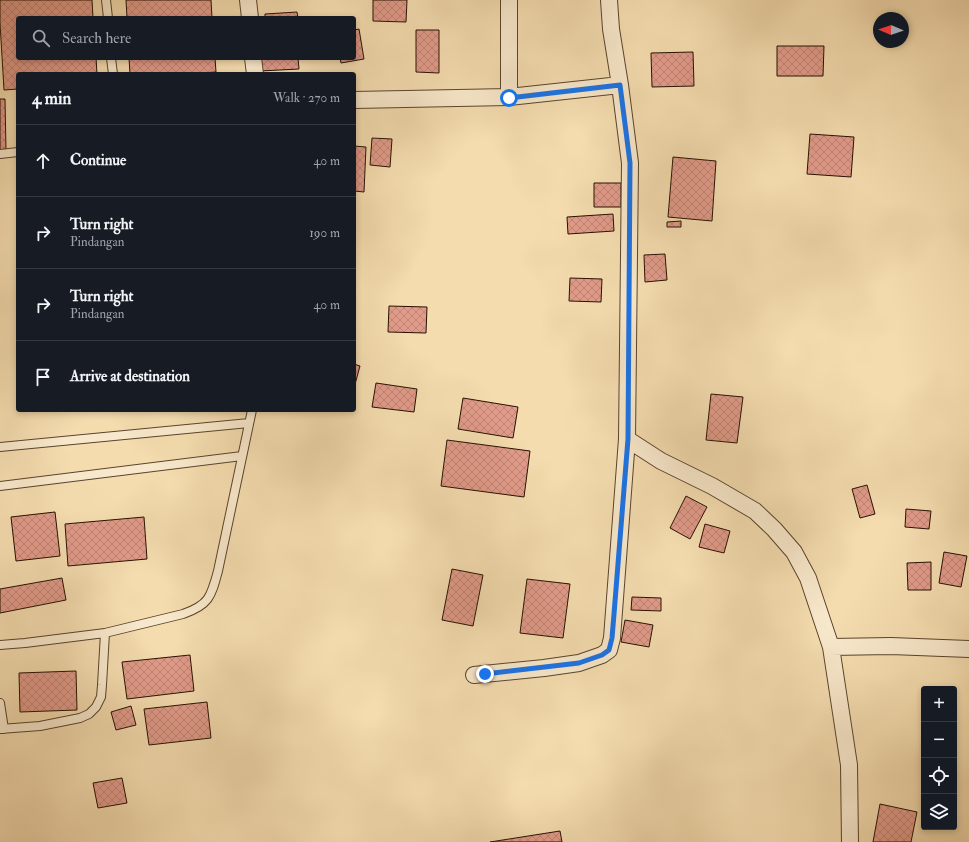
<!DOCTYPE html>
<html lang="en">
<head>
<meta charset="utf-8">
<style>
  :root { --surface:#171b24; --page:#242831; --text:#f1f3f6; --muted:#9ea1a6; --line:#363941 }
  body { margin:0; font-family:"IM FELL Double Pica",serif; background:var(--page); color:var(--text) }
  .controls { position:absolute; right:12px; bottom:12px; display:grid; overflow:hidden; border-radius:4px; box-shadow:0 2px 6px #0003 }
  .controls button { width:36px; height:36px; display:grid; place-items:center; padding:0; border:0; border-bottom:1px solid var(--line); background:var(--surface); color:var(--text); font:20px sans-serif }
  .compass { position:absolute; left:873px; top:12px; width:36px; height:36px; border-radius:50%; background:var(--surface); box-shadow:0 2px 6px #0003; rotate:272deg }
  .stop { position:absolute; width:12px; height:12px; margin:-9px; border:3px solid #1a73e8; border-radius:50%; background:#fff }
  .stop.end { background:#1a73e8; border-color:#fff; box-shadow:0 1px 4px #0008 }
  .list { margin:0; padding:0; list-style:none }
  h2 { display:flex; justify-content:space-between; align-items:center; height:52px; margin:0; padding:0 16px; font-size:17px }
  h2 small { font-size:13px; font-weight:400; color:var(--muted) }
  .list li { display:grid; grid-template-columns:26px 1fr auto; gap:12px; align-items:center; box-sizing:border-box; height:72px; padding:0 16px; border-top:1px solid var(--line) }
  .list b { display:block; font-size:15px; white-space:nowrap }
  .list p { margin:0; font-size:13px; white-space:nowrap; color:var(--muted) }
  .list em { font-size:13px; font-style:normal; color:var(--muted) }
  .icon { flex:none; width:22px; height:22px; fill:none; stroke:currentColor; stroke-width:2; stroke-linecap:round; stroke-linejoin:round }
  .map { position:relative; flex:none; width:969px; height:842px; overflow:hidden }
  .search { position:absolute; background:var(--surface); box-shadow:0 2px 6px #0003; left:16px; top:16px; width:340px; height:44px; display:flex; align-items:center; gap:10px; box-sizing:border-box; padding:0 14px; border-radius:4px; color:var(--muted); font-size:15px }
  .panel { position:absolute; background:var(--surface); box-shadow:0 2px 6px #0003; left:16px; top:72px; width:340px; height:340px; border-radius:4px }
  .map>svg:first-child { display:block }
  .building { fill:url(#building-cross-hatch); stroke:#261100 }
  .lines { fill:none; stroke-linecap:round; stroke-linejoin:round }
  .service-casing { stroke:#5a442c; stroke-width:10 }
  .minor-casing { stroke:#5a442c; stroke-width:18 }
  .service { stroke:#f8e8cb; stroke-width:8 }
  .minor { stroke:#f8e8cb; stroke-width:16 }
  .route { stroke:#1a73e8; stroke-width:5 }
</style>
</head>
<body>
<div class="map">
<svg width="969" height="842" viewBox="0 0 969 842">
  <defs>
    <pattern id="building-cross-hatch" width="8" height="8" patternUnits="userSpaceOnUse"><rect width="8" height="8" fill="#e19b8a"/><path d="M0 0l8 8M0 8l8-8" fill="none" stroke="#c18475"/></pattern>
  </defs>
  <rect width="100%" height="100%" fill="#f4dcaf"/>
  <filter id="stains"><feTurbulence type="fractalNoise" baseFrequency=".005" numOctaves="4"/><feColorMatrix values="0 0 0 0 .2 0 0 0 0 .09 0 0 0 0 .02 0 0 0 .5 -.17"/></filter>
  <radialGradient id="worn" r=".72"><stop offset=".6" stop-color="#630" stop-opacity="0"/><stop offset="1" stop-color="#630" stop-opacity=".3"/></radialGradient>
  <path class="building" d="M0,0h92l1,18h-75v40h78l1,16h-79v15l-14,1 -4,-67z
    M126,0h85l1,18h-85z
    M373,0h34l-1,22 -33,-1z
    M297,12l1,6h-33v-4z
    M359,29l5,30 -23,4 -1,-5h14v-28z
    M416,30h23v43l-23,-1z
    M777,46h47l-1,30h-46z
    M693,52l1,34 -42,1 -1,-34z
    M129,58h86l1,14 -30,2h-56z
    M259,58h39l1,11 -39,2z
    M0,99h5l1,52h-6z
    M810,134l44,3 -3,40 -44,-3z
    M372,138l20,1 -2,28 -20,-2z
    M354,146l12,1 -2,45 -10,-1z
    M673,157l43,4 -4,60 -44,-4z
    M594,183h27v24h-27z
    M613,214l1,17 -46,3 -1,-17z
    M681,221v6h-14v-5z
    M665,254l2,26 -22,2 -1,-27z
    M570,278l32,1 -1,23 -32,-1z
    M389,306l38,1 -1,26 -38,-1z
    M354,364l6,2 -6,22z
    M376,383l41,6 -3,23 -42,-5z
    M711,394l32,3 -6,46 -31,-3z
    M463,398l55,9 -5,31 -55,-9z
    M447,440l83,11 -6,46 -83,-11z
    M867,485l8,29 -15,4 -8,-29z
    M686,496l21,11 -17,32 -20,-11z
    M906,509l25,2 -2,18 -24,-2z
    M55,512l5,44 -44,5 -5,-44z
    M144,517l3,42 -79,7 -3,-42z
    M705,524l25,7 -6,22 -25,-6z
    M944,552l23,4 -6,31 -22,-4z
    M931,562v28h-23l-1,-27z
    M452,569l31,6 -10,51 -31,-6z
    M62,578l4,22 -66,13v-24z
    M527,579l43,5 -7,54 -43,-5z
    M632,597l29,1v13l-30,-1z
    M625,620l28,5 -4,22 -28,-5z
    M190,655l4,36 -67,8 -5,-37z
    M76,671l1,39 -57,2 -1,-39z
    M207,702l4,36 -62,7 -5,-36z
    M131,706l5,19 -20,5 -5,-18z
    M122,778l5,25 -29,5 -5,-25z
    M880,804l37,8 -6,30h-38z
    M560,831l2,11h-72z"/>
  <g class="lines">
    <g class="service-casing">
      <path id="service" d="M106,0l2,18
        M111,58l2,16
        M0,154l18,-2
        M0,447l249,-24
        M0,486l242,-30
        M0,645l25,-2 80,-10
        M0,703l4,26
        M0,729l40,-3 40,-8 9,-4 7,-7 5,-10 1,-12 3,-52 78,-19c26,-9 28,-17 35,-43l34,-161"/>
    </g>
    <g class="minor-casing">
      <path id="minor" d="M248,0l2,18
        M509,0v97
        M253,58l2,16
        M354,100l155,-3 111,-12
        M627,439l34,22 51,25 43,25 19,18 20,23 14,26 23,69 18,118 1,77
        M831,647l60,-1 78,3
        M474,675l70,-7 35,-5 23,-8 7,-5 3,-12 15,-199 3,-276 -10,-78 -9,-56 -2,-29"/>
    </g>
    <use href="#service" class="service"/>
    <use href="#minor" class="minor"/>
  </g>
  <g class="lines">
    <path class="route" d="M485,674l94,-11 23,-8 7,-5 3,-12 2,-24 14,-175 2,-276 -10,-78 -111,13"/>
  </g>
  <rect width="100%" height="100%" filter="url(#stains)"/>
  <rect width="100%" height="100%" fill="url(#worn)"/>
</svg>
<div class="controls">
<button>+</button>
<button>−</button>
<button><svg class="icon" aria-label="locate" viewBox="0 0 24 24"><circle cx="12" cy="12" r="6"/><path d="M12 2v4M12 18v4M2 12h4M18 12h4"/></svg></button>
<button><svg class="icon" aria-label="layers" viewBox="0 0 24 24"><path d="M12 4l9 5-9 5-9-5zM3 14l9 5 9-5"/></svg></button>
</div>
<svg class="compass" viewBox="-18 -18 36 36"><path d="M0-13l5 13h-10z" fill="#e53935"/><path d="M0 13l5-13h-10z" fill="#9ea1a6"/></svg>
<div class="stop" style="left:509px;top:98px"></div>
<div class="stop end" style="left:485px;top:674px"></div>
<div class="search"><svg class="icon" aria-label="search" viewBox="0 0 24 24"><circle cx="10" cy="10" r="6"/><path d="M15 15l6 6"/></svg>Search here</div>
<section class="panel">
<h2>4 min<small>Walk · 270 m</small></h2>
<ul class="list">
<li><svg class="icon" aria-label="ahead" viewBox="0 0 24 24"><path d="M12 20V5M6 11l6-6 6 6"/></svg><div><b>Continue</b></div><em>40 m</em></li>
<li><svg class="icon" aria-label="right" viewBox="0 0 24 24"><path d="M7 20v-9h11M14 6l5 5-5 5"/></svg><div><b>Turn right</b><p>Pindangan</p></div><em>190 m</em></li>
<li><svg class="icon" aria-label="right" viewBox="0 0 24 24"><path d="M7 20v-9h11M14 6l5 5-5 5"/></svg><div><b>Turn right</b><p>Pindangan</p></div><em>40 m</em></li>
<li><svg class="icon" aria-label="arrive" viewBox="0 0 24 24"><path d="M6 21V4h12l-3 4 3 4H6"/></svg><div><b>Arrive at destination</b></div></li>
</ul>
</section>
</div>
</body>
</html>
